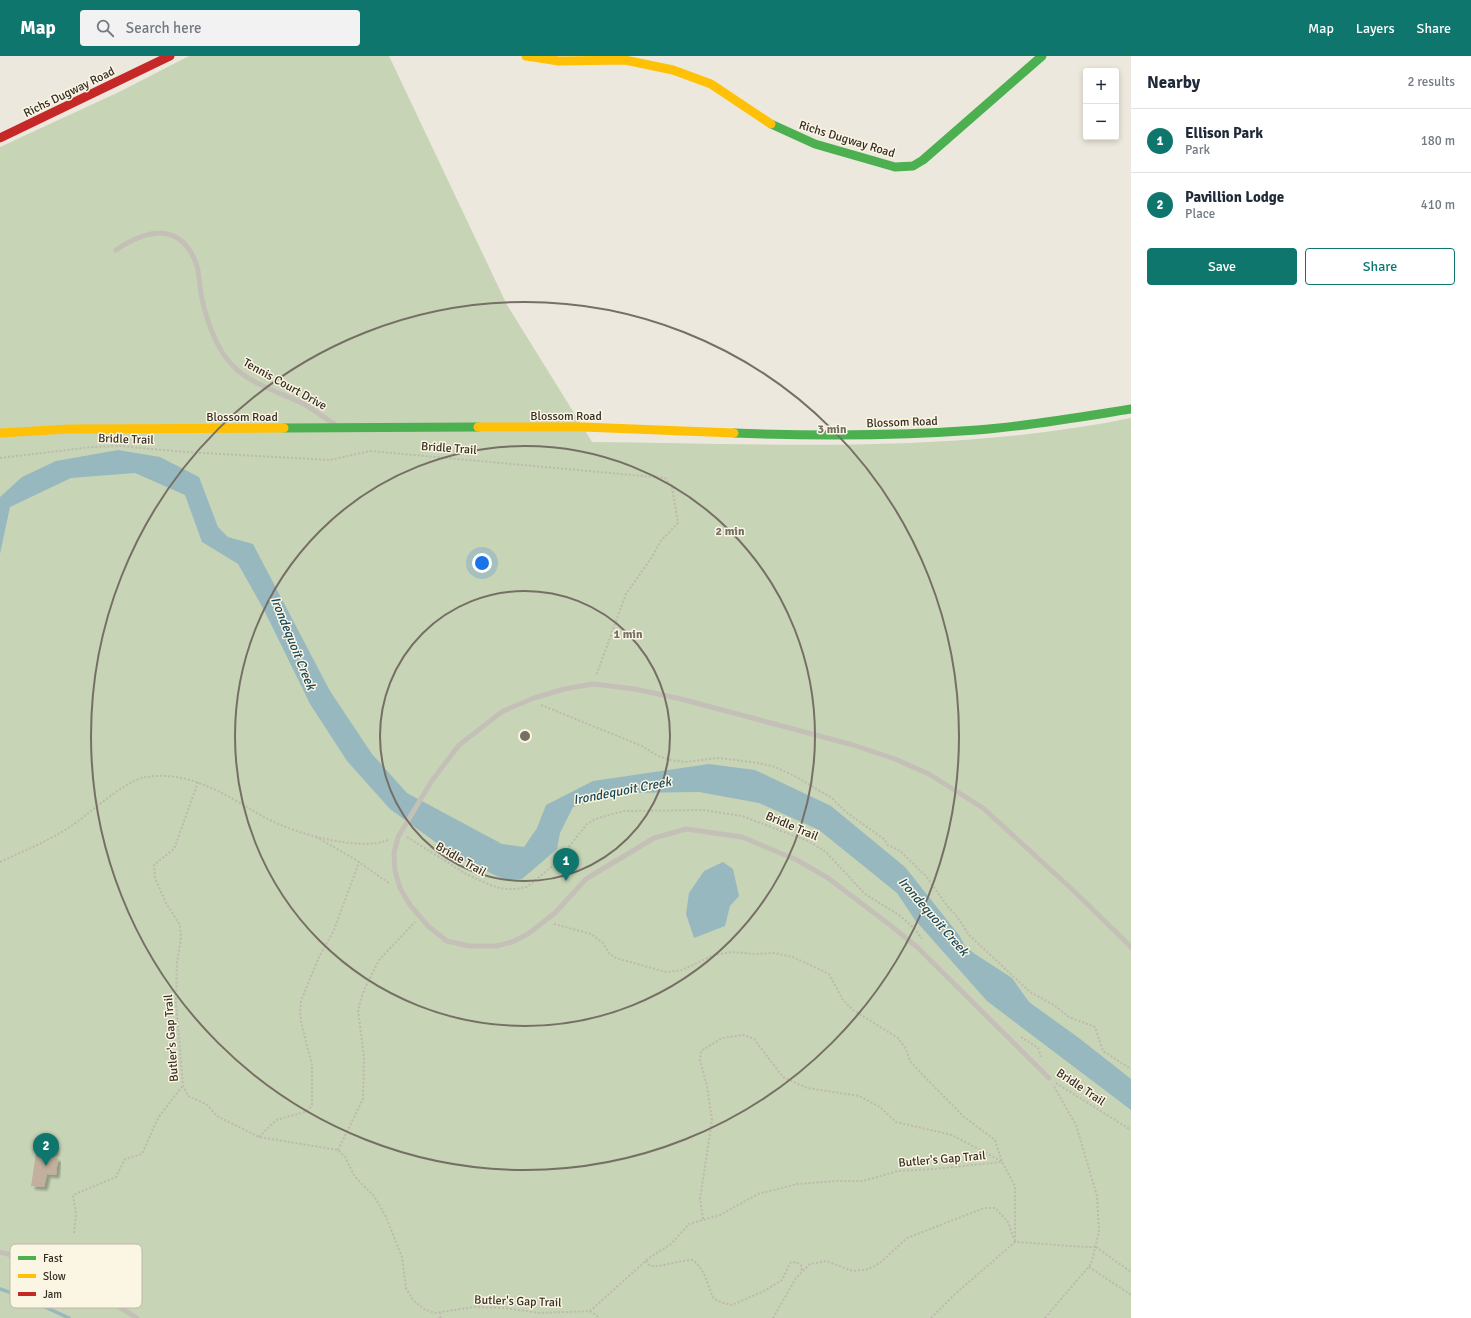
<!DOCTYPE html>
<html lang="en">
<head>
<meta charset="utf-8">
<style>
  :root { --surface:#fff; --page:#f2f2f3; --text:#1f2937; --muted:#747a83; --line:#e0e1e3; --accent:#0f766e }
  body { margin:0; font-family:Signika,sans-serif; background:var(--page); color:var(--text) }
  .controls { position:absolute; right:12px; top:12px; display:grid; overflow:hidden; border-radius:4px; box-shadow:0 2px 6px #0003 }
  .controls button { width:36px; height:36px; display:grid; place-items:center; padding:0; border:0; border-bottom:1px solid var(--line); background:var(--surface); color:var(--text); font:20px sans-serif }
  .you { position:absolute; left:482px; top:507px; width:14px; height:14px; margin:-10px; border:3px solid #fff; border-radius:50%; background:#1a73e8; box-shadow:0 0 0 6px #1a73e833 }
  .badge { display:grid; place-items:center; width:26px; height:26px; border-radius:50%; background:var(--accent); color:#fff; font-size:13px; font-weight:700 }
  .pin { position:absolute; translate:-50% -33px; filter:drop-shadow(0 1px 2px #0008) }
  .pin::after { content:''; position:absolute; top:21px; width:14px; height:12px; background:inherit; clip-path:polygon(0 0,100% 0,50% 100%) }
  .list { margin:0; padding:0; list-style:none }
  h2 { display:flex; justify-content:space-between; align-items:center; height:52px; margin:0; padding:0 16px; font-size:17px }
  h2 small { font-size:13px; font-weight:400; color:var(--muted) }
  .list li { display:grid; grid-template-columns:26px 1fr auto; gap:12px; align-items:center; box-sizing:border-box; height:64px; padding:0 16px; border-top:1px solid var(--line) }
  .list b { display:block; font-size:15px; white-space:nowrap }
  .list p { margin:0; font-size:13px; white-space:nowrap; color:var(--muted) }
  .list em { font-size:13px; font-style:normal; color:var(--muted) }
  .actions { display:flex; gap:8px; padding:12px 16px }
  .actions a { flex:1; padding:9px 0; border:1px solid var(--accent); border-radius:4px; text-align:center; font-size:14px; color:var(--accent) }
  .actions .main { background:var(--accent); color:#fff }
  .icon { flex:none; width:22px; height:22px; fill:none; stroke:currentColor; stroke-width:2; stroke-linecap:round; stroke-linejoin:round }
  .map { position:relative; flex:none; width:1131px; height:1262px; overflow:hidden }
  header { display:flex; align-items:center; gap:24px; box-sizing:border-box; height:56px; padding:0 20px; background:var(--accent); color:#fff }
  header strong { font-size:19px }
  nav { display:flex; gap:22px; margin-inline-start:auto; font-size:14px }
  .search { width:280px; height:36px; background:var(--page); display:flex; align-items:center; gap:10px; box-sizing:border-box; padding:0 14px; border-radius:4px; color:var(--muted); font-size:15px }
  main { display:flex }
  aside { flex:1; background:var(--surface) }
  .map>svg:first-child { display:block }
  .green { fill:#c8d4b6 }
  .water { fill:#98b8bf }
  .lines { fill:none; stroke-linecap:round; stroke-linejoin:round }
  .stream { stroke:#98b8bf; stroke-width:3.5 }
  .building { fill:#c2af9d; filter:url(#shadow) }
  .path { stroke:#beb9af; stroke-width:2; stroke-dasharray:2 2; stroke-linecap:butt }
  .lane { stroke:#c5c0b7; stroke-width:5 }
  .fast { stroke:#4caf50; stroke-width:9 }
  .slow { stroke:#ffc107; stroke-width:9 }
  .jam { stroke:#c62828; stroke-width:9 }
  .ring { fill:none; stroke:#766f65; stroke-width:2 }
  .labels { text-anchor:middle; stroke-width:3; stroke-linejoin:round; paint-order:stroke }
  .street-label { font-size:12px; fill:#362e25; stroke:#fbf5e3 }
  .water-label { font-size:13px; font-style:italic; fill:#17485a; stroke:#fbf5e3 }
  .key { fill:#fbf5e3; stroke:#c0b9aa; stroke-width:1 }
  .key-label { font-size:11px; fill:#362e25 }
  .centre { fill:#766f65; stroke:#fbf5e3; stroke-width:2 }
  .ring-label { font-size:12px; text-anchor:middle; font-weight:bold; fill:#766f65; stroke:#fbf5e3; stroke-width:3; stroke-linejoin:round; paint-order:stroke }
</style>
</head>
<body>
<header>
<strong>Map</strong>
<div class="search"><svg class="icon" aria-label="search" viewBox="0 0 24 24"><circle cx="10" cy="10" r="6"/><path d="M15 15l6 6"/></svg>Search here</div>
<nav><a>Map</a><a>Layers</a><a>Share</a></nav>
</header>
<main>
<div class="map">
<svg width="1131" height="1262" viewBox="0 0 1131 1262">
  <defs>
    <filter id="shadow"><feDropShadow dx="3.5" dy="3.5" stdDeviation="1" flood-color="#0004"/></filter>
  </defs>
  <rect width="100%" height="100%" fill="#ede8dd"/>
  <path class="green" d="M189,0h200l118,249 85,137c179,2 362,12 539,-24v900h-1131v-1171l119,-55z"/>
  <path class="water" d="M118,394l42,7 39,20 19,50 10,10 25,7 77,147 42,63 35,39 95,51 22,3 13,-19 9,-23 47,-24 116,-17 46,6 76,36 74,61 54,68 6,11 10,8 37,24 17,24 50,36 52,41v31l-144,-109 -72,-81 -18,-27 -78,-63 -60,-27 -60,-11 -78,1 -48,14 -13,26 -3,16 -35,30 -17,1 -52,-25 -63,-46 -43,-48 -37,-57 -46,-94 -26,-46 -36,-22 -17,-47 -50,-22 -64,5 -61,29 -10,47v-57l22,-20 34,-16z
    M723,806l10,7 6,27 -9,10 -5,20 -31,12 -8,-24 3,-21 15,-22z"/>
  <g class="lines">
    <path class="stream" d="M0,1233l21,7 48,22"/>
  </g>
  <path class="building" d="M38,1085l18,3 -1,9h-4l-1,4 8,1 -2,17 -9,-1 -3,13 -13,-1z"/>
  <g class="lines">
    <path class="path" d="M0,402l92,-11 28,-1 65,6 145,8 40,-9 295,27 7,9 6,36 -18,19 -8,15 -26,37 -30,82
      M541,649l101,41 16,10 13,4 14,2 33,-4 41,5 16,4 18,8 39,23 14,14 38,27 4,6 12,6 26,25 22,31 8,8 13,20 61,57 24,13 15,12 26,10 8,24 28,18
      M198,726l-24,67 -20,16 1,13 11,25 14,22 1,13 -4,25 -1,40 7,82 5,11 18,8 11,12 42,21 79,13 7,7 10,20 19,19 12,21 16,40 4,31 7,12 11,9 11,4 39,-6 30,1 36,5 50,-2 59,-53 22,-14 18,-20 31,-9 38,-21 39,-10 39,-3h27l35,-10 36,-2 68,-7 13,24v56
      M316,781l40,23 34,24
      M407,781l59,37 24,11 14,4h12l11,-2 29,-24 31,-39 8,-5 29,-8 79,-1 39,6 66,25 18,11 39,42 34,21 15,13 8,11
      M0,806c23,-11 47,-20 68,-34 21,-13 55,-47 78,-51 46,-7 82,20 120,41 27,15 93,34 122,22
      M554,868l37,10 12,9 6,10 7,5 50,14 16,-2 32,-15 18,-3 23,2 19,-1 19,4 36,17 14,26 10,10 45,28 8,11 4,12 11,12 43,44 31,23 7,22
      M1021,981l17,11 3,9
      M1056,1027l75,47
      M259,1081l17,-17 29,-8 7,-6v-41l-11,-43 -1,-11 1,-10 18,-44 15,-27 25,-68
      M338,1094l25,-51 1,-42 -6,-47 6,-20 15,-30 36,-38
      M703,1163l-3,-20 12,-79 -5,-34 -7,-26 1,-9 21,-13 22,-3 10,4 29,38 24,11 52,8 21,11 16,15 56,13 49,26
      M74,1177l2,-19 -3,-19 43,-18 9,-18 17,-5 16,-36 25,-33
      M1096,1191l35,25
      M646,1205l4,5c15,1 28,-6 43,-6 13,11 14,25 21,39l9,4 9,2 32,-14 18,-11 8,-17 6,-1 5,3 1,6
      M1089,1211l42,28
      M590,1255l10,7
      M440,1262l1,-5
      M773,1262l23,-40 14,-14 16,-3 27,10 16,-2 12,-7 26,-24 77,-30h11l13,14 6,17
      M931,1262l24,-24 60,-52c27,1 54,5 81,5
      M1045,1262l46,-54 8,-32 -2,-36 -21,-71 -23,-40"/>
    <path class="lane" d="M116,194c29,-20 64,-29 80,13 4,11 3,24 6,36 5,22 14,49 30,66 19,20 48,27 72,39 10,6 20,14 31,20
      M1049,1022l-132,-131 -27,-22 -62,-47 -31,-18 -55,-23 -56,-8 -32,9 -68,41 -31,34 -27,21 -16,8 -16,4h-27l-22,-5 -19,-15 -18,-21 -10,-17 -5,-17 -1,-18 4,-16 33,-55 28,-37 44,-34 31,-13 30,-9 29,-5 42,5 46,10 172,46 42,14 34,15 54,34 92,84 56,55
      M0,1196l25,7 43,9 3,9 66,41"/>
    <path class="fast" d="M771,68l44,20 80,23 18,-1 10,-6 119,-104
      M284,372l194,-1
      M734,377c81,3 162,3 243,-3 52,-4 103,-13 154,-21"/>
    <path class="slow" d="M526,0l33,5 66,-1 48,10 38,14 60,40
      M478,371h105l151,6
      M0,377l68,-4 216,-1"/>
    <path class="jam" d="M0,82l170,-82"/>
  </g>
  <g class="ring">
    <circle cx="525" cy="680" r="145"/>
    <circle cx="525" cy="680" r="290"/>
    <circle cx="525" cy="680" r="434"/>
  </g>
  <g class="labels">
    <g class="street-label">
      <text transform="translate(69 36) rotate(-26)" y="4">Richs Dugway Road</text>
      <text transform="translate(847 83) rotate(17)" y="4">Richs Dugway Road</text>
      <text transform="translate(285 328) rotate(29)" y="4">Tennis Court Drive</text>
      <text x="566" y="364">Blossom Road</text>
      <text x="242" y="365">Blossom Road</text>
      <text transform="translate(902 366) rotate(-2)" y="4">Blossom Road</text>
      <text transform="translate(126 383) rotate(2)" y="4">Bridle Trail</text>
      <text transform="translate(449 392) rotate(4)" y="4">Bridle Trail</text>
      <text transform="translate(792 770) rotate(23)" y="4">Bridle Trail</text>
      <text transform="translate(461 803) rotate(30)" y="4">Bridle Trail</text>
      <text transform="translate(171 982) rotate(-94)" y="4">Butler's Gap Trail</text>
      <text transform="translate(1081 1031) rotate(34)" y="4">Bridle Trail</text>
      <text transform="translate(942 1103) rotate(-5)" y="4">Butler's Gap Trail</text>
      <text transform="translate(518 1245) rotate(2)" y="4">Butler's Gap Trail</text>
    </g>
    <g class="water-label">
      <text transform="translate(294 587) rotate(68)" y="5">Irondequoit Creek</text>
      <text transform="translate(622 734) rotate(-11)" y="5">Irondequoit Creek</text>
      <text transform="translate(934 860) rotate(49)" y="5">Irondequoit Creek</text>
    </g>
  </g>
  <rect x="10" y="1188" width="132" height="64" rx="6" class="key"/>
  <rect x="18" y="1200" width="18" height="4" fill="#4caf50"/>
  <rect x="18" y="1218" width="18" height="4" fill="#ffc107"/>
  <rect x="18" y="1236" width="18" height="4" fill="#c62828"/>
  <g class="key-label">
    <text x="43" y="1206">Fast</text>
    <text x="43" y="1224">Slow</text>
    <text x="43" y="1242">Jam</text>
  </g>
  <circle cx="525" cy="680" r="6" class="centre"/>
  <g class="ring-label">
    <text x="832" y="377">3 min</text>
    <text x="730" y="479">2 min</text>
    <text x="628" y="582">1 min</text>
  </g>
</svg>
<div class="controls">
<button>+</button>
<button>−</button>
</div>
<div class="you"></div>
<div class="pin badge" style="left:566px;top:825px">1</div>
<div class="pin badge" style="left:46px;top:1110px">2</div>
</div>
<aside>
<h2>Nearby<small>2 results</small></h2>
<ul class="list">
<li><span class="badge">1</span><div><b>Ellison Park</b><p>Park</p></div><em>180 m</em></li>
<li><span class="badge">2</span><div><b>Pavillion Lodge</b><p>Place</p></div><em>410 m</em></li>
</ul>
<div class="actions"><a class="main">Save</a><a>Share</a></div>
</aside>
</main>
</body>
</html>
